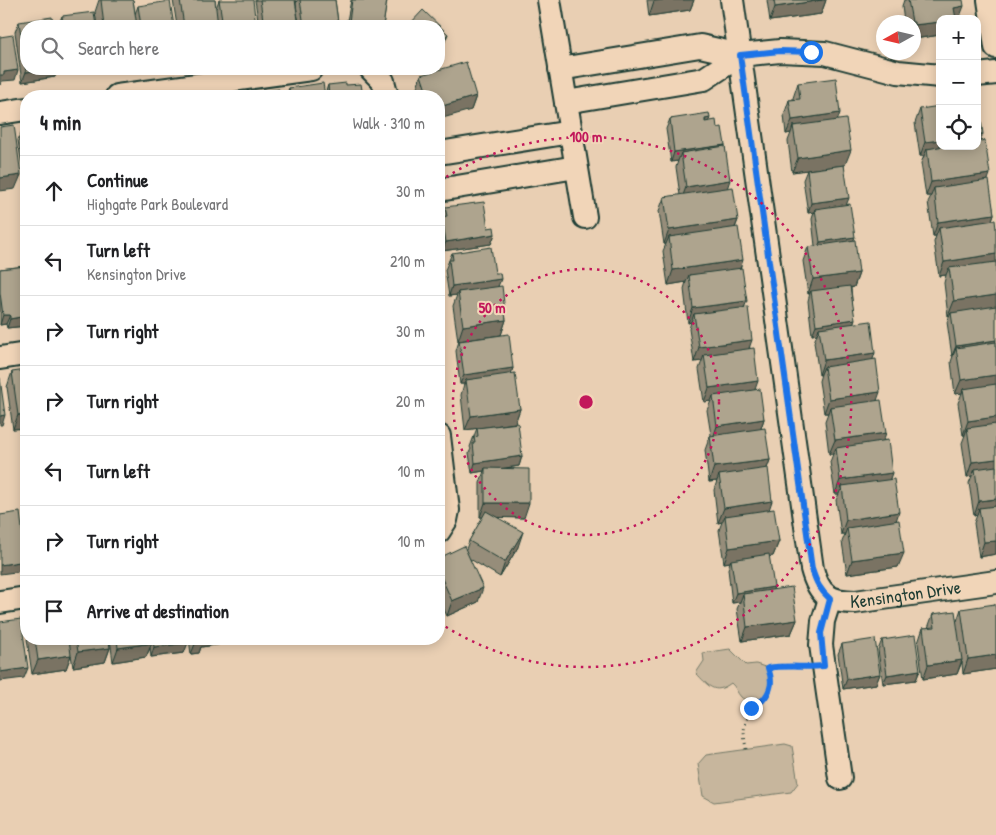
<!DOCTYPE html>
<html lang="en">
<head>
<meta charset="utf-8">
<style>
  :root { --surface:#fff; --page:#f2f2f2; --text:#202124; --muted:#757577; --line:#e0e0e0 }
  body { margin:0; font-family:"Patrick Hand",sans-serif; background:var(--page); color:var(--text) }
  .controls { position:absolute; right:15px; top:15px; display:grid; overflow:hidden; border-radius:10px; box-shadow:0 2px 12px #0003 }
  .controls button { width:45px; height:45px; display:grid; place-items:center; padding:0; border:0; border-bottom:1px solid var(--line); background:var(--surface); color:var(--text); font:25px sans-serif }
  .compass { position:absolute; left:876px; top:15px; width:45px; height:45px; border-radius:50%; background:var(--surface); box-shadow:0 2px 12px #0003; rotate:262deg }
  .stop { position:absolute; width:15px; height:15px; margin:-11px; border:4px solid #1a73e8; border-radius:50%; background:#fff }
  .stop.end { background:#1a73e8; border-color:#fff; box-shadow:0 1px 5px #0008 }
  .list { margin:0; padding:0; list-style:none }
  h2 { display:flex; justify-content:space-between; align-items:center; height:65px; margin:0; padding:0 20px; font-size:21px }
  h2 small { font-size:16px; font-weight:400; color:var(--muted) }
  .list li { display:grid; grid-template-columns:32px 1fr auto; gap:15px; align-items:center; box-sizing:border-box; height:70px; padding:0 20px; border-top:1px solid var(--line) }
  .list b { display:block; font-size:19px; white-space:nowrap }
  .list p { margin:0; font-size:16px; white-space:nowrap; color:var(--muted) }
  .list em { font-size:16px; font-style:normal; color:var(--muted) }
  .icon { flex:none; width:28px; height:28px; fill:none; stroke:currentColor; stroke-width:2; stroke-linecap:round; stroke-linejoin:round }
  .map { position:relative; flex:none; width:996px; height:835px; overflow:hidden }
  .search { position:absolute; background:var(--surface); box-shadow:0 2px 12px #0003; left:20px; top:20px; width:425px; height:55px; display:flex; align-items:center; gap:12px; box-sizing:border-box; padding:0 18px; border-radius:20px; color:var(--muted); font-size:19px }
  .panel { position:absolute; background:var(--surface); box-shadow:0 2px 12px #0003; left:20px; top:90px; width:425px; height:555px; border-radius:20px }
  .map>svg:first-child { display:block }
  .park { fill:#c7b69d; stroke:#737a68 }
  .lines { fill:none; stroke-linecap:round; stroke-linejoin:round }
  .minor-casing { stroke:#1f3d34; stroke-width:26 }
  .path { stroke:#1f3d34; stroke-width:3; stroke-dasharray:1 4; stroke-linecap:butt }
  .minor { stroke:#f1d5b8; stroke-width:22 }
  .wall { fill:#968d7a; stroke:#1f3d34 }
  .shaded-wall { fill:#7a7363; stroke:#1f3d34 }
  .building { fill:#aea48e; stroke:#1f3d34 }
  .route { stroke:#1a73e8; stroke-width:6 }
  .ring { fill:none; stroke:#c2185b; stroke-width:2.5; stroke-dasharray:2.5 5 }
  .labels { text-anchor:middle; stroke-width:4; stroke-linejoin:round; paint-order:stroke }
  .street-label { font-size:18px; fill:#1f3d34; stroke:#f1d5b8 }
  .centre { fill:#c2185b; stroke:#f1d5b8; stroke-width:2.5 }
  .ring-label { font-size:15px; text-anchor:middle; font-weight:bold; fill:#c2185b; stroke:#f1d5b8; stroke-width:4; stroke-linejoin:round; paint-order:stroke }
</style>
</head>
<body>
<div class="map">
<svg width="996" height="835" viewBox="0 0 996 835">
  <rect width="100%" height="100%" fill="#e9cfb3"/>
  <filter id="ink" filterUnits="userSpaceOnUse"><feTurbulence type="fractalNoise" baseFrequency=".02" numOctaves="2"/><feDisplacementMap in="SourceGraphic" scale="10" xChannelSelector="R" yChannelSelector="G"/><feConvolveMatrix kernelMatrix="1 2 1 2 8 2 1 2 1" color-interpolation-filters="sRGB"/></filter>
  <g filter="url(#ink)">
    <path class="park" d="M730,649l16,16 10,-1 12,4 4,10 -4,19c-9,5 -18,8 -27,0 -4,-4 -5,-10 -10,-14 -17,13 -23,2 -35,-10l8,-12 -1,-8z
      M785,744l7,2 6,37 -7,9 -77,10 -11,-6 -5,-32 8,-9z"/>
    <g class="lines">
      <g class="minor-casing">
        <g id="minor">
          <path d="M549,0l36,217"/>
          <path id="s1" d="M732,0l80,569c7,26 17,33 43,33l141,-20"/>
          <path d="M989,0l7,47"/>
          <path d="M371,69l12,12 4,15"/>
          <path d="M560,69l140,-23 40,9 40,-4 45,2 73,19 42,4"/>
          <path d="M977,75l19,-2"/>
          <path d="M117,96l194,-27"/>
          <path d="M566,102l138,-23 36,-24"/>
          <path d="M0,113l26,-4"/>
          <path d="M439,153l132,-21"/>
          <path d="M439,190l137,-23"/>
          <path d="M0,358l26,-4"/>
          <path d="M439,436l9,74 -2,10 -7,11"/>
          <path d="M830,599l-7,22 -2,24 19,133"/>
          <path d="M0,602l26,-4"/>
        </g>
      </g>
      <path class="path" d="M746,749c-1,-8 -3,-15 -1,-24 3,-9 7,-14 5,-24h12c10,-11 11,-20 6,-33l14,-2 24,2"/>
      <use href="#minor" class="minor"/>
    </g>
    <path class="wall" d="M99,0h34l2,14 3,-8 36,20h-77l-2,-14z
      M173,0h42l1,8 3,-8 37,26h-79z
      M255,0h40l4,26h-40z
      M297,0h38l3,22 -1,4h-38l-3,-22z
      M351,0h36l-4,26h-37z
      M647,0h47l-4,10 -41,6z
      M767,0h59l-5,14 -51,7z
      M904,0h59l-23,19v16l-26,4v-17h-10l-2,-16z
      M62,16l34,10h-38z
      M19,22l36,55 -33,5 -7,-50z
      M421,75l55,21 -5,14 -32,-14h-21l-2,-6z
      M798,83l40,37 7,45h-1l2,40 13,68 -5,14 -3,1 3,35 19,37 4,40 6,41 7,38 6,42 2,46 -51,7 -5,-32 3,-8h-4l-5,-34 3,-6h-4l-5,-32 3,-8h-4l-4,-33 3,-8h-4l-5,-32 2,-7 -2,1 -5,-33 3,-8 -5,1 -4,-34 2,-8 -2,1 -5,-33 5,-14 7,-1 -3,-27 2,-7 -6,1 -5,-33 4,-10 -15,2 -4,-31 3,-8 -5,1 -2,-19 5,-15h4v-2z
      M328,85l35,11h-77l3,-8 36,6z
      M920,109l60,32 14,73 -2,6 4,334 -17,3 -5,-34 3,-8 -3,1 -5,-33 3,-7 -5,1 -5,-34 3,-8h-2l-5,-32 4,-10 -7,1 -4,-32 2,-6h-1l-5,-34 3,-7 -2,1 -4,-33 2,-8 -7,1 -5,-34 2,-6h-3l-5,-34 3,-6h-5l-5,-33 3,-7h-4l-5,-33z
      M670,119l39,2 8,7 8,17 2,43 11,32 -3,8 20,162 9,29 -3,9 9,32 -3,8 2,42 10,31 -6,15h-4l4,34 24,30 -6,14 -49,7 -5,-32 3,-7 -8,1 -4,-34 2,-7 -6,1 -5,-33 3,-8 -4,1 -4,-33 3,-9 -8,1 -4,-32 5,-14 1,-1 -4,-25 4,-9 -7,1 -5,-33 3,-8 -8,1 -5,-33 2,-7 -3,1 -4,-34 2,-7 -18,3 -5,-34 3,-7h-2l-5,-33 5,-14 16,-2 -4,-28 2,-6 -7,1 -5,-33z
      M26,125v60l-1,1 -7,-46 6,-14z
      M445,207l43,21 7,6 -4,10 -49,7 -3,-25z
      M452,253l43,20 11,47 -5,15 -43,6 -5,-35 4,-11 -8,1 -4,-26z
      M26,266v60l-19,2 -1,-4 -6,1v-56z
      M459,341l54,27 -2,6 9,35 -5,14 -50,7 -4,-35 3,-11h-4l-4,-33z
      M12,372l14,56 -13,1 -6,-42z
      M477,428l45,28 -3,10 -18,3 23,49 -26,-1 20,30 -18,30 -30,-18 8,43 -31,14 -8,-18v-40l27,-9 3,-8 14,-24h-3v-34l4,-12 -12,2 -3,-20 2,-4 -1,-2z
      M26,501v21l-2,-15z
      M961,609l35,2v58l-33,5 -1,-12 -5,12 -34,5 -5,-36 5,-15h5l5,-14 24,7z
      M27,639h82l1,9 -5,14 -32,5 -2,-12 -5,14 -34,5z
      M110,639h77l-3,14 -33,4 -1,-9 -4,9 -33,5z
      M189,639h36l-2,5 -22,3 -2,6 -8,1z
      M882,640l38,30 -4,10 -33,4 -5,-34z
      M842,644l38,30 -4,10 -33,5 -5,-35z"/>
    <path class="shaded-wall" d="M665,0h29l-4,10 -41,6 5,-15z
      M822,0h4l-5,14 -51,7 5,-14z
      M964,6l-5,13h-9l4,-11z
      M338,22l-1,4h-7l2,-3z
      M940,22v13l-26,4v-14z
      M448,34l-4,10 -5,6v-6z
      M47,69h11l-3,8 -33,5 4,-10z
      M64,69h31v1l-33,4z
      M104,69h14l-15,2z
      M18,70l-3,10 -13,1 -2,4v-10l4,-3z
      M476,96l-5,14 -32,9v-12z
      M840,113l-5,14 -42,-1 -2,7 -5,1 6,-14z
      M710,118l-4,10 -1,-9z
      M977,134h6l-6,14 -50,1 -3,7h-4l5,-14 15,-2v6h37z
      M725,145l-4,10 -40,-2 -3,8 -7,1 3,-10z
      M851,150l-6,15 -53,7 6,-14z
      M990,174l-5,14h-51l-3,8h-5l5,-14z
      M21,175l-6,14 -15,2v-13z
      M730,180l-5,15 -44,6 5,-14z
      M849,198l-4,10 -30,1 -1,3 -6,1 3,-10z
      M994,214l-5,14h-50l-3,8h-3l5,-14z
      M738,220l-6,15 -63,2 -3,7h-2l5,-14z
      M495,234l-4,10 -49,7 4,-9z
      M855,237l-4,10 -35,5 4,-10z
      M996,254v10l-47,4 -3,7 -7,1 5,-14z
      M743,260l-5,15h-49l-3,7 -18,3 5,-15z
      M859,273l-5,14 -42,6 -1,-2 -1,2 -2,1 5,-15z
      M501,279l-4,10 -39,3 -1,3 -8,1 3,-10z
      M996,295v14l-45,4 -1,2 -2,1 6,-15z
      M747,301l-6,14 -47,-1 -3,8 -3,1 5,-15z
      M3,315h7l-4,9 -6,1z
      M26,316v10l-19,2 3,-9z
      M855,319l-4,10 -32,-1 -2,6 -5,1 4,-10z
      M506,320l-5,15 -43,6 5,-15z
      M752,340l-5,14 -43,1 -2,6 -8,1 5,-15z
      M996,340v10l-40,-2 -3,8h-1l4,-10z
      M875,353l-5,15 -46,-1 -3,7 -2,1 5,-15z
      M513,368l-3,9 -44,3 -2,4h-4l4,-9z
      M996,375v13l-33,1 -1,4 -7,1 6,-14z
      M758,381l-5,14 -40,1 -2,5 -7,1 5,-14z
      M880,392l-5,14 -45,1 -2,6h-4l5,-14z
      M520,409l-5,14 -50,7 6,-14z
      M26,414v14l-13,1 5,-14z
      M5,415l-3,10h-2v-9z
      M996,417v13l-29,-2 -2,7h-2l5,-14z
      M764,419l-5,15 -47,7 5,-15z
      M886,433l-5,14 -45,1 -3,6h-4l6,-14z
      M522,456l-3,10 -34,5v-3l-1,3 -12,2 3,-10z
      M996,459v14l-21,-4 -3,7 -5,1 5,-15z
      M770,460l-5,14 -46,1 -2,6 -8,1 5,-15z
      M892,473l-5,14 -45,-1 -3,8h-4l5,-14z
      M996,499v13l-17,-4 -2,7 -3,1 5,-15z
      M772,501l-5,15h-42l-3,6 -4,1 6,-15z
      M485,503h44l-5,15 -44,-1z
      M899,512l-5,15 -47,1 -2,6h-4l5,-14z
      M523,532l-5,15 -18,30 5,-15z
      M779,541l-6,15 -42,6v-2l-1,2 -6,1 5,-15z
      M996,541v13l-17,3 5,-15z
      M904,553l-6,14 -51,7 5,-14z
      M26,561l-3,10 -23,3v-9z
      M774,587l-4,10 -27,-3 -3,8 -8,1 4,-10z
      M483,588l-5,14 -31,14 5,-15z
      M797,620l-6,14 -49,7 5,-14z
      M201,639h24l-2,5 -22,3 -2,6 -8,1 4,-10z
      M271,639h8l-1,2 -8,1z
      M152,643l-6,14 -33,5 5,-14z
      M188,643l-4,10 -33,4 3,-10z
      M110,648l-5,14 -32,5 5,-15z
      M71,655l-5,14 -34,5 6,-14z
      M996,655v14l-33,5 5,-15z
      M962,660l-5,14 -34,5 5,-14z
      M28,668l-4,10 -24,3v-9z
      M920,670l-4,10 -33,4 4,-9z
      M880,674l-4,10 -33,5 4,-10z"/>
    <path class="building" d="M101,0h32l4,26h-33z
      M180,0h35l3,26h-34z
      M219,0h34l3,26h-33z
      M260,0h35l4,26h-35z
      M300,0h35l3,22 -6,1 1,3h-29z
      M352,0h35l-4,26h-17l-17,-4z
      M774,0h48l-47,7z
      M908,0h55l1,6 -10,2 2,11h-16v3l-26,3v-3h-2z
      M170,1l4,25h-33l-3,-20z
      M423,10l25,24 -9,10v-18h-31z
      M94,12l2,14h-33l-1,-10z
      M52,17l1,9h-27v43h21l-21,3 -7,-50z
      M13,35l5,35 -14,2v3h-4v-38z
      M466,62l10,34 -37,11v-11h-11l-7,-21z
      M836,78l4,35 -48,7 -3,-20 11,-1 -2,-16z
      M323,83l2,13h-35l-1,-8z
      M346,83v2l15,-1 2,12h-34l-1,-11z
      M279,89l1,7h-36v-2z
      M978,100l5,34h-6v-33z
      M940,106v34l-15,2 -5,-33z
      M709,113l1,5 -5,1v3l11,-2 1,8 5,-1 3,18 -51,7 -4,-33z
      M846,119l5,31 -53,8 -5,-32z
      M14,125l7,50 -21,3v-51z
      M26,125v18l-2,-17z
      M985,140l5,34 -59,8 -4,-33 17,-3h33v-4z
      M725,146l5,34 -44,7 -5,-34z
      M844,165l5,33 -38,5 -4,-33z
      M989,180l5,34 -56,8 -4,-34z
      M733,187l5,33 -69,10 -5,-33z
      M484,202l4,26 6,-1 1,7 -49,8 -4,-25 5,-1 -2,-9z
      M850,204l5,33 -35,5 -5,-33z
      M995,220l1,9v25l-52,8 -5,-34z
      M738,227l5,33 -70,10 -4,-33z
      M855,240l4,33 -46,6 -5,-32z
      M491,247l4,26h5l1,6 -49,7 -3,-26h4l-1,-7z
      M996,262v33l-42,6 -5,-33z
      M26,266v50l-16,3v-4h-7l-3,-22v-24z
      M742,268l5,33 -54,7 -4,-33z
      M502,286l4,34 -43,6 -5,-34z
      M850,286l5,33 -39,6 -5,-34z
      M996,306v34l-40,6 -5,-33z
      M748,307l4,33 -53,7 -5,-33z
      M871,321l4,32 -51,7 -5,-32z
      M509,334l4,34 -49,7 -5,-34z
      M996,342v33l-35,5 -5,-32z
      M754,348l4,33 -49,7 -5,-33z
      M876,359l4,33 -51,7 -5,-32z
      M26,370v44l-8,1 -6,-43z
      M515,373l5,36 -49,7 -5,-36z
      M0,378l5,37 -5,1z
      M996,384v33l-28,4 -5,-32z
      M760,389l4,30 -47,7 -4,-30z
      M881,400l5,33 -51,7 -5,-33z
      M518,423l4,33 -47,7 -2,-20h2l-1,-6 4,-1 -1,-8z
      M996,424v35l-24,3 -5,-34z
      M765,428l5,32 -56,7 -4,-31z
      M888,440l4,33 -52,7 -4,-32z
      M996,466v33l-17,2 -4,-32z
      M485,468l44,1v34h-44z
      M768,468l4,33 -48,7 -5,-33z
      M894,479l5,33 -53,8 -4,-34z
      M996,506v35l-12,1 -5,-34z
      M774,509l5,32 -50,7 -4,-32z
      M486,511l37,21 -18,30 -36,-21z
      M20,512l6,49 -26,4v-50z
      M899,520l5,33 -52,7 -5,-32z
      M464,546l19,42 -31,13 -13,-29v-14z
      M769,554l5,33 -38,6 -5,-33z
      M792,587l5,33 -50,7 -4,-33z
      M995,604l1,7v44l-28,4 -7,-50z
      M955,611l7,49 -34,5 -5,-37 12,-1 -2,-13z
      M21,619l7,49 -28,4v-50z
      M915,635l5,35 -33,5 -5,-35z
      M35,639h34l2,16 -33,5z
      M76,639h33l1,9 -32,4z
      M117,639h34l1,4 -34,5z
      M153,639h34l1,4 -34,4z
      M194,639h8v4l-7,1z
      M875,639l5,35 -33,5 -5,-35z"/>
  </g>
  <g class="lines" filter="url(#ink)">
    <path class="route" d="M751,708l-1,-7h12c10,-11 11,-20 6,-33 19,-3 37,0 56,-2l-3,-33 9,-34c-10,-9 -14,-17 -18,-30l-72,-514 40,-4 31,1"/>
  </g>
  <g class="ring">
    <circle cx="586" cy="402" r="133"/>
    <path d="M440 181A265 265 0 1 1 440 623"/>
  </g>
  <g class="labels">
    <g class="street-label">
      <text dy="6" stroke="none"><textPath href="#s1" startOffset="686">Kensington Drive</textPath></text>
    </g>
  </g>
  <circle cx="586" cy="402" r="8" class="centre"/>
  <g class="ring-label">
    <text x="586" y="142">100 m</text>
    <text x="492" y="313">50 m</text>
  </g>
</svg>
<div class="controls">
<button>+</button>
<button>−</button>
<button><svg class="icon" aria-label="locate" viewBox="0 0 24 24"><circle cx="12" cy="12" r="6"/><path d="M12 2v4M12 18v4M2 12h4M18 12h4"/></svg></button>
</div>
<svg class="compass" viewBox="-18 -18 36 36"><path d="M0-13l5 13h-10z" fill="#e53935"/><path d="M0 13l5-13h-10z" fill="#757577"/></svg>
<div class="stop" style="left:811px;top:52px"></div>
<div class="stop end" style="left:751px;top:708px"></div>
<div class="search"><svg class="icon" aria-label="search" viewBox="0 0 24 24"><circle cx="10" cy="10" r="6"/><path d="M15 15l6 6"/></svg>Search here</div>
<section class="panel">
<h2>4 min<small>Walk · 310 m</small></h2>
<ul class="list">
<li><svg class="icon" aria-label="ahead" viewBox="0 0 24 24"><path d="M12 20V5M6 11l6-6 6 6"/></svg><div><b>Continue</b><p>Highgate Park Boulevard</p></div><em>30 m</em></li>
<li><svg class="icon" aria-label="left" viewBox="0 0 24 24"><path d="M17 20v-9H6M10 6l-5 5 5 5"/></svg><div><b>Turn left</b><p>Kensington Drive</p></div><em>210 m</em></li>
<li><svg class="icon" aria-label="right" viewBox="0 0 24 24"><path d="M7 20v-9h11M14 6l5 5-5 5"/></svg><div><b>Turn right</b></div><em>30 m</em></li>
<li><svg class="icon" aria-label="right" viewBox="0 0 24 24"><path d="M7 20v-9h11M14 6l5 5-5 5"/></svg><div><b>Turn right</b></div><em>20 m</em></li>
<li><svg class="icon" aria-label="left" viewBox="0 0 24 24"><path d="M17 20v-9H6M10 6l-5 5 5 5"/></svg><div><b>Turn left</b></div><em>10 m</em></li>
<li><svg class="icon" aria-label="right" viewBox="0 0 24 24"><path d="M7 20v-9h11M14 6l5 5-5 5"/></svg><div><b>Turn right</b></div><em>10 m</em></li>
<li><svg class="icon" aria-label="arrive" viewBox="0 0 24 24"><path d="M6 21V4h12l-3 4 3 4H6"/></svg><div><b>Arrive at destination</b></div></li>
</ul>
</section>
</div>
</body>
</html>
